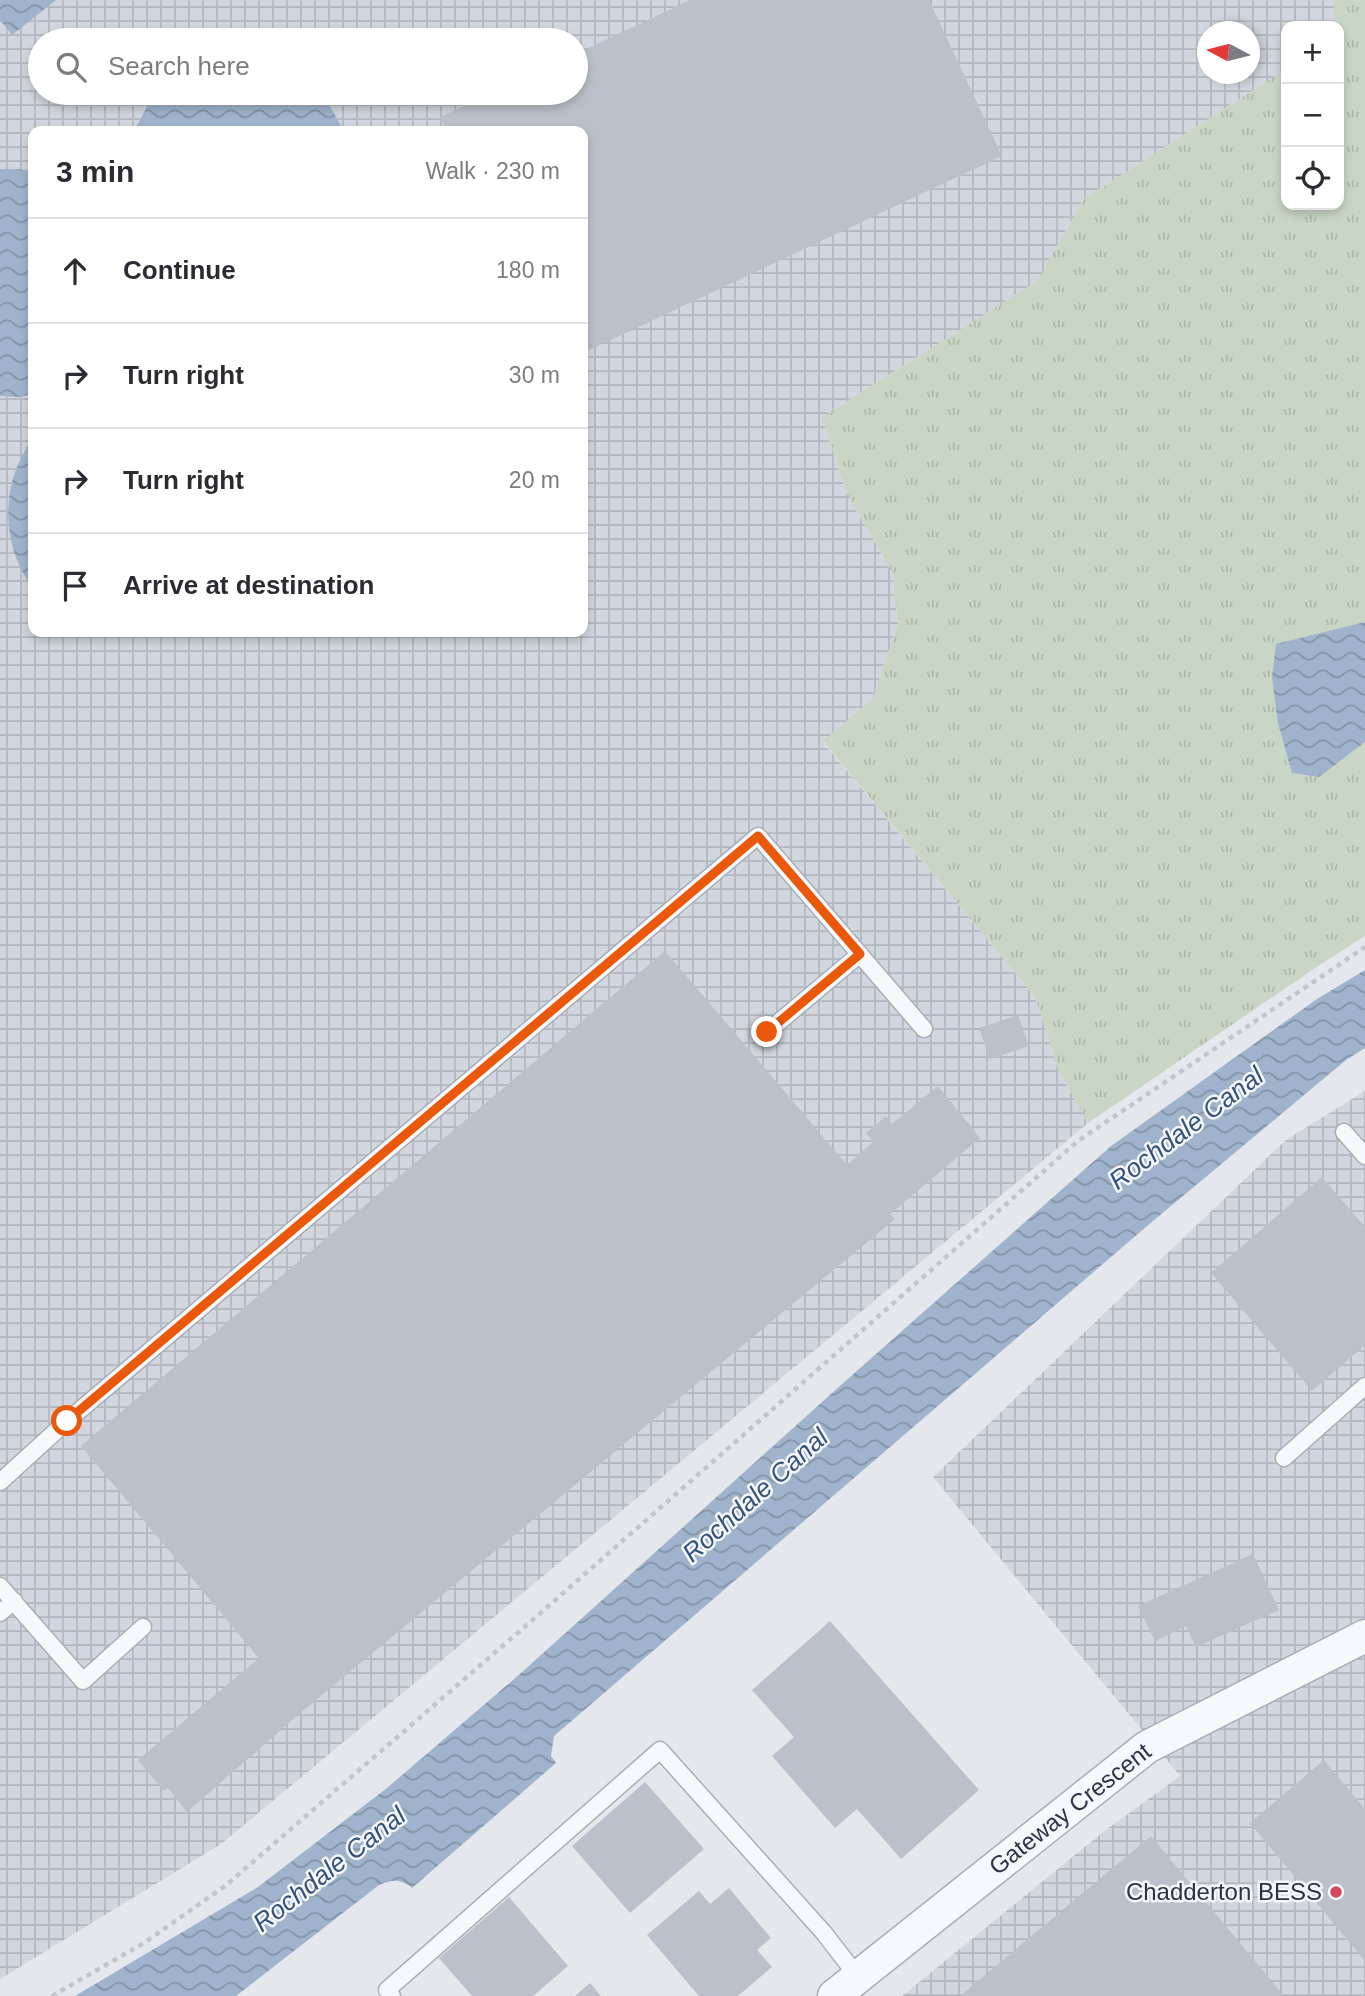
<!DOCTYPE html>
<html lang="en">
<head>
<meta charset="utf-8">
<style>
  :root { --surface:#fff; --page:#f7f7f7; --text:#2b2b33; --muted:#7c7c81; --line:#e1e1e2 }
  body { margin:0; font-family:Arial,sans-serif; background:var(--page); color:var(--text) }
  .controls { position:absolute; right:21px; top:21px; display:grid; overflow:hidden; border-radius:14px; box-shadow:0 4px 10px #0003 }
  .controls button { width:63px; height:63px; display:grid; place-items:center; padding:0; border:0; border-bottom:2px solid var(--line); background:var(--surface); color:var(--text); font:35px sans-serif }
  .compass { position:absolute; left:1197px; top:21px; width:63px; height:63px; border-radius:50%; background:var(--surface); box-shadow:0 4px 10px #0003; rotate:277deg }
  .stop { position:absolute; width:21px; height:21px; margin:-16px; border:5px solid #ea580c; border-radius:50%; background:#fff }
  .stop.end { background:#ea580c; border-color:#fff; box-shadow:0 2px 7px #0008 }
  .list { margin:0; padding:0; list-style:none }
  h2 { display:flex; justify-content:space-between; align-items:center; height:91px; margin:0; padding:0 28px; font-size:30px }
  h2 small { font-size:23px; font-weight:400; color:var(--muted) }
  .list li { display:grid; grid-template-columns:46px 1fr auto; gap:21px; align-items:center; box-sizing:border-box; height:105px; padding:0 28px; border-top:2px solid var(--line) }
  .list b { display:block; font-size:26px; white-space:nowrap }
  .list em { font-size:23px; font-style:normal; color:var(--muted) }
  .icon { flex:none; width:38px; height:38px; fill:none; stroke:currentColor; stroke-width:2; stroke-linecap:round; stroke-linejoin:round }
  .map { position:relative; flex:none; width:1365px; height:1996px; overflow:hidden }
  .search { position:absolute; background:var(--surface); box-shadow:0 4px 10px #0003; left:28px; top:28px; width:560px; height:77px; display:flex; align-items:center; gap:18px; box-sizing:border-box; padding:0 24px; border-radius:38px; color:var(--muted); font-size:26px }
  .panel { position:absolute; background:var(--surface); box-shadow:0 4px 10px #0003; left:28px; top:126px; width:560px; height:511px; border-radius:14px }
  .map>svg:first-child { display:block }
  .industrial { fill:url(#industrial-grid); fill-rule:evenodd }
  .grass { fill:url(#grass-tufts) }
  .water { fill:url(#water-waves) }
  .building { fill:#bbc0ca }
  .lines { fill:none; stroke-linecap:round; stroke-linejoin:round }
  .service-casing { stroke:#a9aeb7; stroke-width:19 }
  .minor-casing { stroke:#a9aeb7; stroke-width:35 }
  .path { stroke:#c2c5cb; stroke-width:4.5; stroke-dasharray:5 5; stroke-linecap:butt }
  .service { stroke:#f7f8fa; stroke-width:16 }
  .minor { stroke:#f7f8fa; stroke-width:32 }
  .route { stroke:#ea580c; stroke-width:9 }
  .poi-dot { fill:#d1495b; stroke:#f4f6f9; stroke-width:2.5 }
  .labels { text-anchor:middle; stroke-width:5; stroke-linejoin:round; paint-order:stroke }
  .street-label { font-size:24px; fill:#2b3445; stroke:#f4f6f9 }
  .poi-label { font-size:24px; fill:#2b3445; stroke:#f4f6f9; text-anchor:end }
  .water-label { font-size:26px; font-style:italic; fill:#34527a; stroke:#f4f6f9 }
</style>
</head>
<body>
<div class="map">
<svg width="1365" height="1996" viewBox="0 0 1365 1996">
  <defs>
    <pattern id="industrial-grid" width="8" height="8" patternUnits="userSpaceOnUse" patternTransform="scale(1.75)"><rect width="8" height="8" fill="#d2d6de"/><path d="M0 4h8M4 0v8" fill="none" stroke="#b4b8c0"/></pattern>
    <pattern id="grass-tufts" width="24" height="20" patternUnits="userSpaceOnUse" patternTransform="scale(1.75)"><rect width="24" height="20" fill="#c9d6c5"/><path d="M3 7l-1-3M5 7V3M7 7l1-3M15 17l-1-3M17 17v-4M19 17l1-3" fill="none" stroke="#adb8ab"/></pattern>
    <pattern id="water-waves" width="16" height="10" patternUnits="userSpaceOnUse" patternTransform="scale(1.75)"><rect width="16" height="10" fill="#9fb4cc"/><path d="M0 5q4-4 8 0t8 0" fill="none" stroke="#8293a7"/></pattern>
  </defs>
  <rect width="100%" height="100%" fill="#e4e7ec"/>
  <path class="industrial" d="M0,0h1334v26h-48v43l-202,130 -48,83 -214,135 24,75 46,80 6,52 -26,75 -49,43 212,255 23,72 30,54 -867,721 -221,135zM1208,32h42v42h-42zM40,40h536v53h-536zM33,131h550v501h-550z
    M1365,1091v905h-463l200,-163 78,-57 -247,-299 353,-337z"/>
  <path class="grass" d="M1334,0h31v936l-47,30 -230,157 -30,-54 -23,-72 -212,-256 49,-42 26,-75 -6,-52 -46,-80 -24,-75 214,-135 48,-83 202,-130v136h53v-179h-5z"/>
  <path class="water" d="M0,0h56l-44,35 -12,-15z
    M159,93h159l10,10 16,28h-210l15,-28z
    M0,169h17l16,2v223l-14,3 -19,-1z
    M33,439v149c-33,-42 -33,-107 0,-149z
    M1365,622v120l-46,35 -27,-4 -14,-50 -6,-45 4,-34z
    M1365,970v78l-19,12 -199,166 -593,510 -3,20 5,7 -144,125c-13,-10 -19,-8 -33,-3l-143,111h-161l183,-109 129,-99 134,-115 320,-288 270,-239 206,-147z"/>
  <path class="building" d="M690,0h239l73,156 -419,197v-222h-136l-7,-14 52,-24h84v-39z
    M665,951l182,214 26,-23 -7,-9 20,-17 6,8 46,-38 42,52 -90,76 5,5 -597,496 -111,97 -19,-24 -4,3 -26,-31 121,-102 -178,-212z
    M1018,1015l11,31 -39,13 -11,-31z
    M1322,1177l43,50v118l-53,46 -101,-118z
    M1253,1554l26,56 -83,37 -10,-21 -31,15 -17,-35z
    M830,1621l149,169 -78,69 -44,-50 -22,19 -63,-72 22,-19 -42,-47z
    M1324,1760l41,49v152l-115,-138z
    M645,1782l59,67 -74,64 -58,-67z
    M1151,1836l133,160h-324z
    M729,1888l42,50 -14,12 15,17 -34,29h-39l-52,-61 52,-44 11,13z
    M509,1897l59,69 -35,30h-61l-33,-38z
    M590,1983l11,13h-26z"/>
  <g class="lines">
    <g class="service-casing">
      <path id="service" d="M767,1032l93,-78
        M1344,1132l21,24
        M1284,1458l81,-72
        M0,1482l67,-61 691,-585 166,193
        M0,1586l83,95 60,-54
        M0,1613l14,-12
        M392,1996l-5,-6 273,-240 164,183 34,44"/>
    </g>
    <g class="minor-casing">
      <path id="minor" d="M834,1996l313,-249 218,-111"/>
    </g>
    <path class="path" d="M52,1996l92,-53 81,-57 295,-255 558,-490 287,-194"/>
    <use href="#service" class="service"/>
    <use href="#minor" class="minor"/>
  </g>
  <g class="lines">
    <path class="route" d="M67,1421l691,-585 102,118 -93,78"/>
  </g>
  <circle class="poi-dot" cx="1336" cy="1892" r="7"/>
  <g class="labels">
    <g class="street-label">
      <text transform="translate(1070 1809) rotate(-38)" y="8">Gateway Crescent</text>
    </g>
    <g class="poi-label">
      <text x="1322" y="1900">Chadderton BESS</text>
    </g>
    <g class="water-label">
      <text transform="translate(1186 1128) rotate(-37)" y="9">Rochdale Canal</text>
      <text transform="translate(755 1495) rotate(-42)" y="9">Rochdale Canal</text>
      <text transform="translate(329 1869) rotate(-38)" y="9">Rochdale Canal</text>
    </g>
  </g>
</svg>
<div class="controls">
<button>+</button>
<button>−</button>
<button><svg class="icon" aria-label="locate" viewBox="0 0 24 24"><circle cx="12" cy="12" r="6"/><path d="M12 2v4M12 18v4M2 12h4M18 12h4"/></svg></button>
</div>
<svg class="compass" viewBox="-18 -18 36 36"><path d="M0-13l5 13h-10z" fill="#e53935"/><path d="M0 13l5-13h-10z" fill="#7c7c81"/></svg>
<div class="stop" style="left:67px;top:1421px"></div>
<div class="stop end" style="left:767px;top:1032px"></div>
<div class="search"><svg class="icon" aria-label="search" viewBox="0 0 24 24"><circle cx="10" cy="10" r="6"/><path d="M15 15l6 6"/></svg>Search here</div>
<section class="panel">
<h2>3 min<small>Walk · 230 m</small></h2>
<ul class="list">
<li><svg class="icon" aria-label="ahead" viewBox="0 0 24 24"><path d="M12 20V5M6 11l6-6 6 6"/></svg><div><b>Continue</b></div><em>180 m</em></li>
<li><svg class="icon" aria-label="right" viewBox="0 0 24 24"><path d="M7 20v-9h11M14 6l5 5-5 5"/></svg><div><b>Turn right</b></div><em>30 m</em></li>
<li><svg class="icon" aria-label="right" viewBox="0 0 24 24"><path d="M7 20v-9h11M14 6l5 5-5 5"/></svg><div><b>Turn right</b></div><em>20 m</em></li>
<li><svg class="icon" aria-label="arrive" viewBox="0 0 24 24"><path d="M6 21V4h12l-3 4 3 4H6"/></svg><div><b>Arrive at destination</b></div></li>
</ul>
</section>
</div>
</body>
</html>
